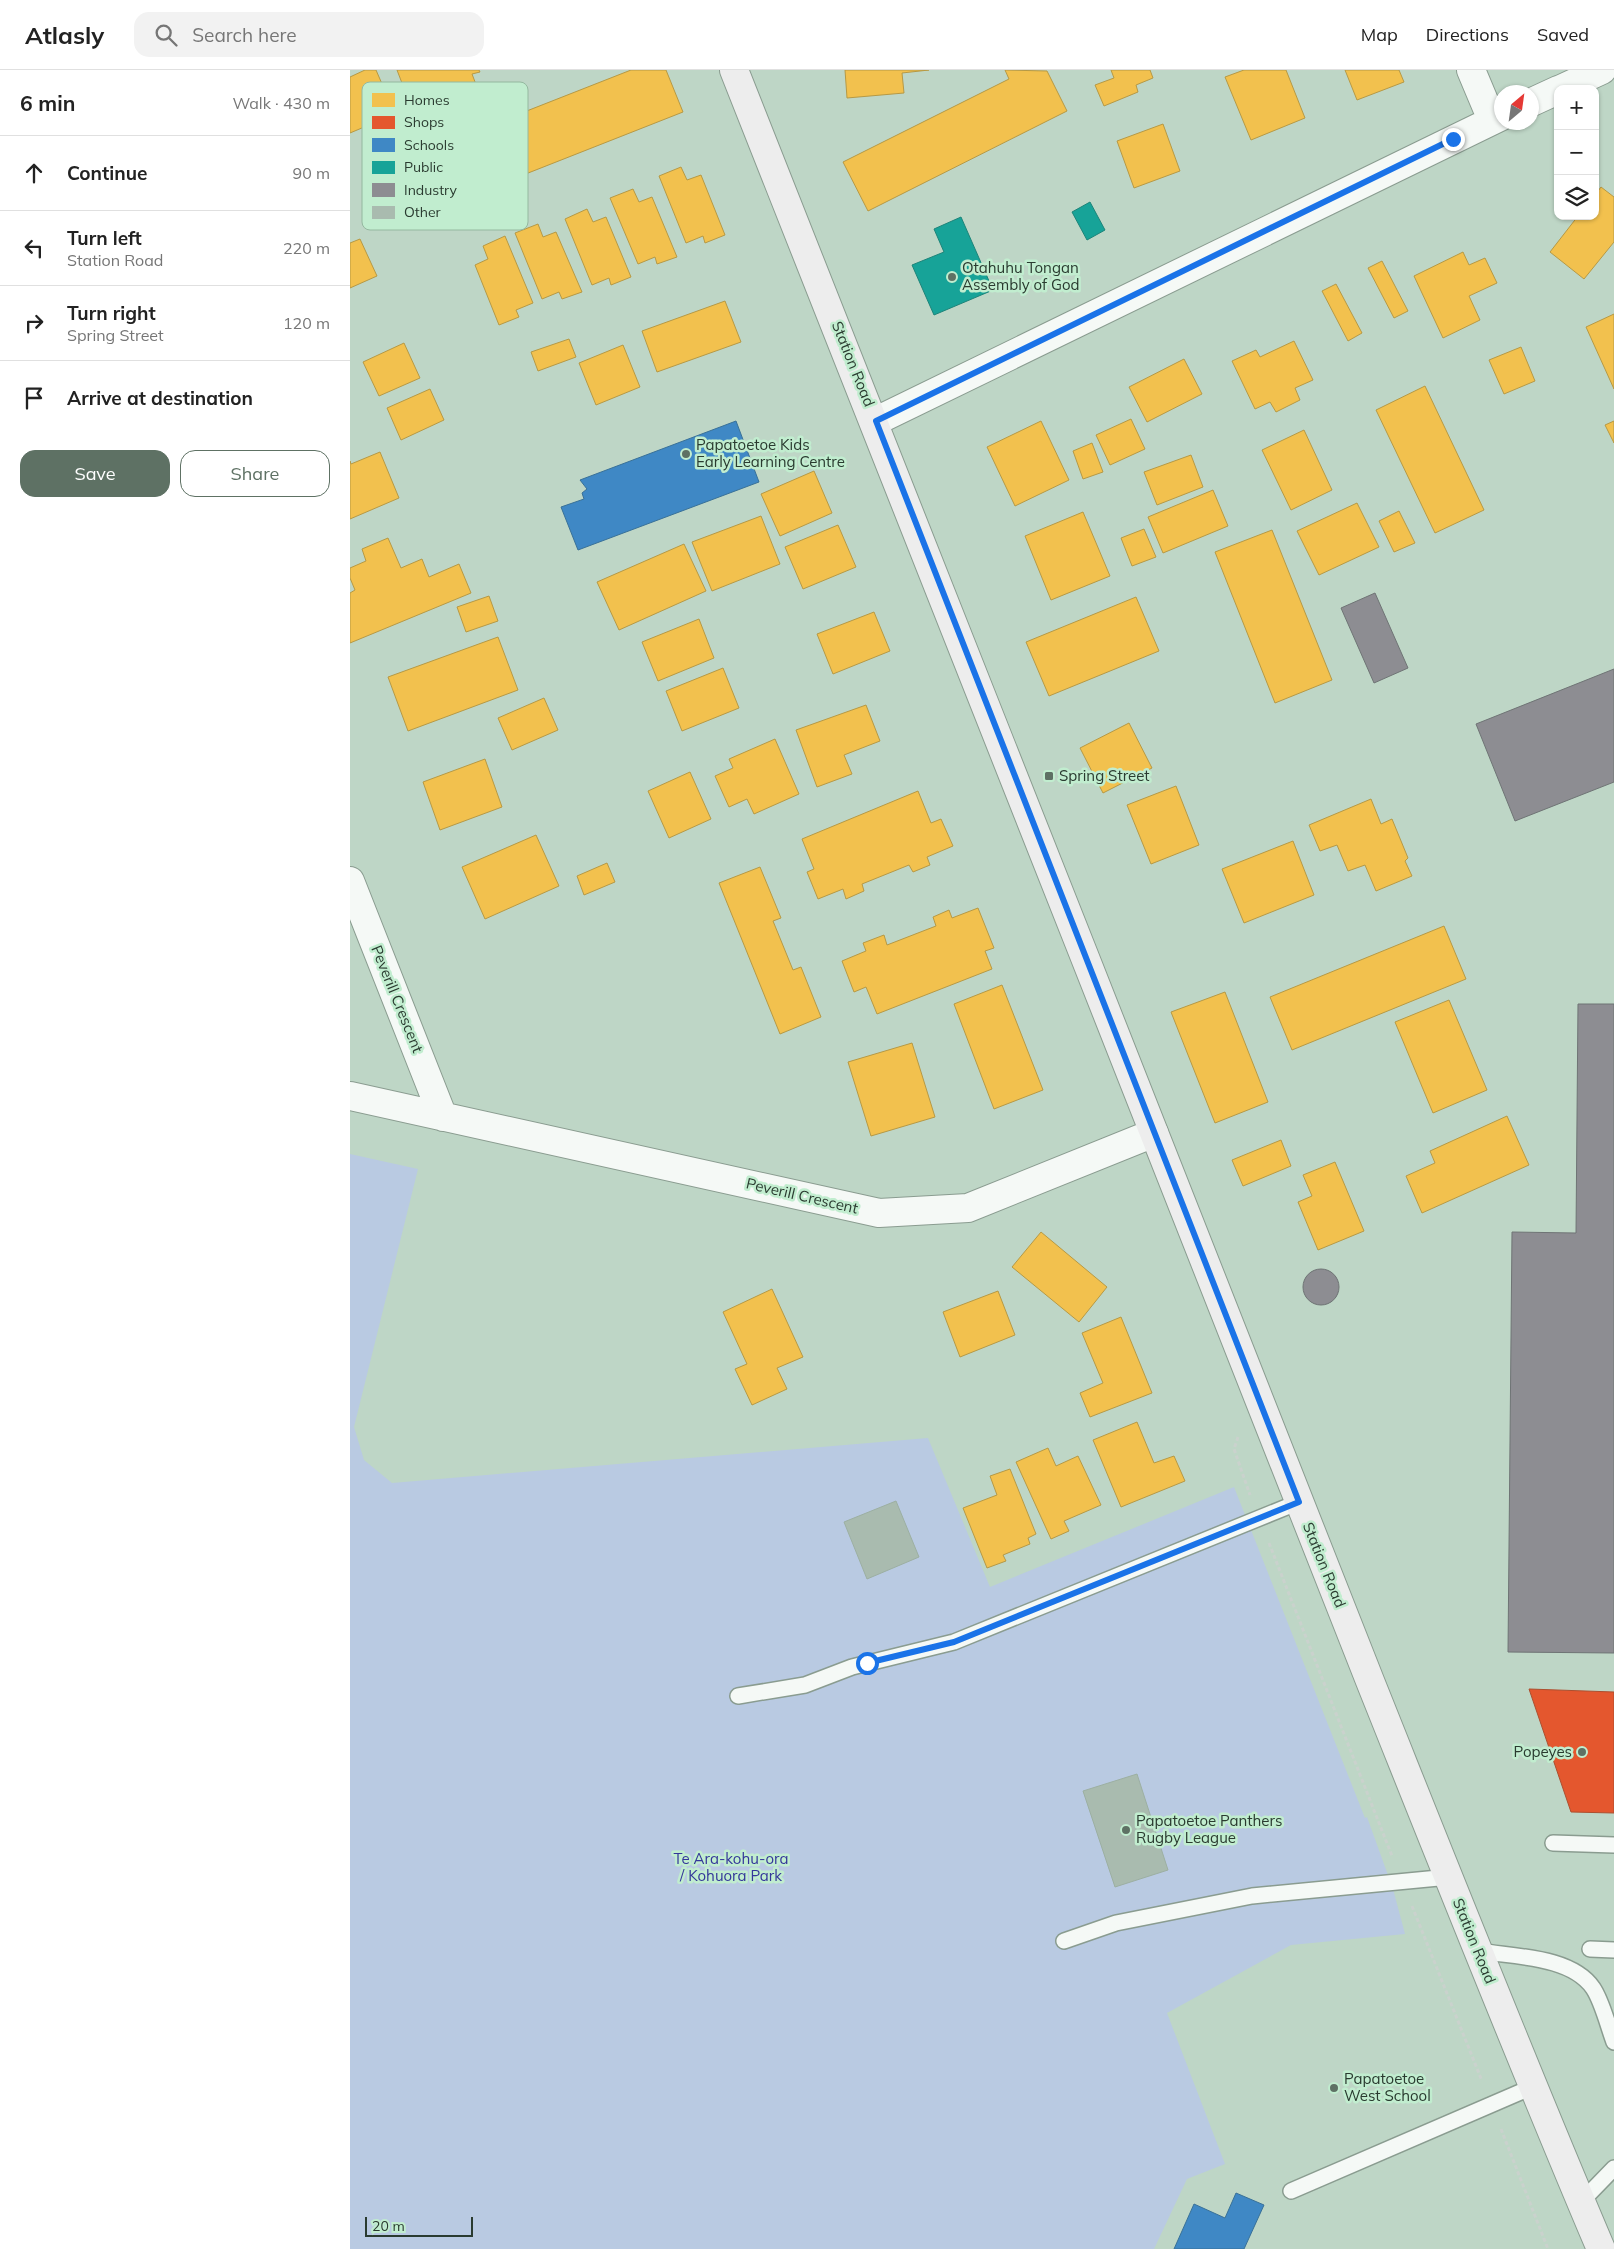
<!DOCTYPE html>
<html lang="en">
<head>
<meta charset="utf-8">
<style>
  :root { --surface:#fff; --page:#f2f2f2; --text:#222; --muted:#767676; --line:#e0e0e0; --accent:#5e7164 }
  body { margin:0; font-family:Mulish,sans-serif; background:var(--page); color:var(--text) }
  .controls { position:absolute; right:15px; top:15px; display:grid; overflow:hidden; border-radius:10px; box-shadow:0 1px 4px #0004 }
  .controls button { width:45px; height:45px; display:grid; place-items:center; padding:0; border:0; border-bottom:1px solid var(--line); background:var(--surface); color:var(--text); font:25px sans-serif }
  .compass { position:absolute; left:1144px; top:15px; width:45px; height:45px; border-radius:50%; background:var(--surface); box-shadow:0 1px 4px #0004; rotate:29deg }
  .scale { position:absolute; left:15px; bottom:12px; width:108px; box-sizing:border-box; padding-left:5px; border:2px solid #2a3b30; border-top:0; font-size:14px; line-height:18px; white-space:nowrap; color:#2a3b30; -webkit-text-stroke:4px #c1edcf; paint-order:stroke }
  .stop { position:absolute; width:15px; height:15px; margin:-11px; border:4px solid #1a73e8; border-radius:50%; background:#fff }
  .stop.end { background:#1a73e8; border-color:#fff; box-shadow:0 1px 5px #0008 }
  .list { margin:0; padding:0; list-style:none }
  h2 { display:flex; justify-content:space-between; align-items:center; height:65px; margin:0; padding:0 20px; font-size:21px }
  h2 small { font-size:16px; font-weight:400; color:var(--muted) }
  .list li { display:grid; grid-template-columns:32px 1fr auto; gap:15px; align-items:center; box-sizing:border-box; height:75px; padding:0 20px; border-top:1px solid var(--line) }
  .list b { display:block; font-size:19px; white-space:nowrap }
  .list p { margin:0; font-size:16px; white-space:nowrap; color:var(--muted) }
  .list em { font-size:16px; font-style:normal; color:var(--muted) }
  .actions { display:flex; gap:10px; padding:15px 20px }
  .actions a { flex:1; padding:11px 0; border:1px solid var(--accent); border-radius:15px; text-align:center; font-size:18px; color:var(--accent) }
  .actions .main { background:var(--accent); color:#fff }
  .icon { flex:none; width:28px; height:28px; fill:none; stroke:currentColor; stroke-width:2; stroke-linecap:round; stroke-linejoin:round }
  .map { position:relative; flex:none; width:1264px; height:2179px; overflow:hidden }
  header { display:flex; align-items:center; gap:30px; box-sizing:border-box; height:70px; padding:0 25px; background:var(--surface); border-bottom:1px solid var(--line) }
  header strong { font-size:24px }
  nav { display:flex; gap:28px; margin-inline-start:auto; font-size:18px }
  .search { width:350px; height:45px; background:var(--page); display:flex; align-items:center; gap:12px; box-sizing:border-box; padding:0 18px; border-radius:15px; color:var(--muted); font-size:19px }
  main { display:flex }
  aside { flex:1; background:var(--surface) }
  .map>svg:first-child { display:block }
  .green { fill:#b9cae2 }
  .homes { fill:#f2c14e; stroke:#b69945 }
  .shops { fill:#e4572e; stroke:#ac4f2f }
  .schools { fill:#3f88c5; stroke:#397198 }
  .public { fill:#17a398; stroke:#1d8479 }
  .industry { fill:#8d8d92; stroke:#6f7475 }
  .building { fill:#a9bbaf; stroke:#9cafa2 }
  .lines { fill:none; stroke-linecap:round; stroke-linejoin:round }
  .service-casing { stroke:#8a9c90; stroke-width:18 }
  .minor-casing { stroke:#8a9c90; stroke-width:30 }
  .secondary-casing { stroke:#8a9c90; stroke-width:30 }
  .path { stroke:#cad2cd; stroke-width:3; stroke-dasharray:4 2.5; stroke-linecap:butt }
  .service { stroke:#f5f9f6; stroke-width:15 }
  .minor { stroke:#f5f9f6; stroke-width:28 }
  .secondary { stroke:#ededed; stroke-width:28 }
  .route { stroke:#1a73e8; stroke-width:6 }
  .poi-dot { fill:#5e7164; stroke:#c1edcf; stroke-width:2 }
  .labels { text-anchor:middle; stroke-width:5; stroke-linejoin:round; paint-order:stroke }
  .poi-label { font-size:15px; fill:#2a3b30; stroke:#c1edcf; text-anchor:start }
  .street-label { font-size:15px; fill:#2a3b30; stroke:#c1edcf }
  .park-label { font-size:15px; fill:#33369a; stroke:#c1edcf }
  .key { fill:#c1edcf; stroke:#94b89f; stroke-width:1 }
  .key-label { font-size:14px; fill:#2a3b30 }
</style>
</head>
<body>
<header>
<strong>Atlasly</strong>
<div class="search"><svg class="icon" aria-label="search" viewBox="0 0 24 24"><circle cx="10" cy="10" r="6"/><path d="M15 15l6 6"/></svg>Search here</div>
<nav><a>Map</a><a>Directions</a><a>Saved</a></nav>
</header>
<main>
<aside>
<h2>6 min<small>Walk · 430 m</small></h2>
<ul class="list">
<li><svg class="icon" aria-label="ahead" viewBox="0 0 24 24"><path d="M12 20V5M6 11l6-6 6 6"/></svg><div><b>Continue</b></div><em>90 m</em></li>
<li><svg class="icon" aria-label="left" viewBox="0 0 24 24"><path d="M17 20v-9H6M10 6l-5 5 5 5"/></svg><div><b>Turn left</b><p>Station Road</p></div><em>220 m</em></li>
<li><svg class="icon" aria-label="right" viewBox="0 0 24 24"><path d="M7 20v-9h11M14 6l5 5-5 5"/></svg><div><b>Turn right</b><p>Spring Street</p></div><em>120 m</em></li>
<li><svg class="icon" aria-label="arrive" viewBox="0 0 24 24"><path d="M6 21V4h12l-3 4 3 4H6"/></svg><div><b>Arrive at destination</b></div></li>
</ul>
<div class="actions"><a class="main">Save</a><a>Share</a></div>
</aside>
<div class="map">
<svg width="1264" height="2179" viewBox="0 0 1264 2179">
  <rect width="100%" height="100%" fill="#bed6c6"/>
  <path class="green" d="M0,1084l68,15 -64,258 10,33 28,23 536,-45 62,149 244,-100 131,331 2,-1 26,72 12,45 -114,11 -124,68 58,151 -38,15 -33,70h-804z"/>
  <path class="homes" d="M15,0h11l19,44 -45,19v-56z
    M47,0h82l1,2 -8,2 13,34 -71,27 -15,-41 6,-3z
    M281,0h35l17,42 -231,91 -22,-54z
    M495,0h84l-27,3 2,20 -57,5z
    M655,0l42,1 20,40 -199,100 -25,-49 166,-83z
    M761,0h39l3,8 -17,7 2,7 -34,14 -9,-21 19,-7z
    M894,0h42l19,48 -54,22 -26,-63z
    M995,0h54l5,12 -47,18z
    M813,54l17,47 -46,17 -17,-47z
    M331,97l6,13 14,-5 24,60 -20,8 -2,-7 -17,7 -27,-67z
    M1251,117l13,10v45l-30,37 -34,-27 28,-36h17v-21z
    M283,119l6,13 13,-5 25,60 -20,7 -2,-7 -17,7 -28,-66z
    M237,139l6,13 13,-5 25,60 -20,8 -2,-7 -17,7 -27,-66z
    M188,154l5,13 13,-5 26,60 -20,7 -3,-7 -17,7 -27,-66z
    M155,166l28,67 -17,7 3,7 -20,8 -24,-60 13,-6 -5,-13z
    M10,169l17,37 -27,12v-45z
    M1113,182l6,13 16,-7 12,25 -28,13 11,24 -37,18 -29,-62z
    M1032,191l26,50 -14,7 -26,-50z
    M986,214l26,49 -14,8 -26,-50z
    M375,231l16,41 -84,30 -15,-41z
    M1264,244v75l-28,-62z
    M219,269l7,18 -38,14 -7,-19z
    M944,271l19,39 -18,8 5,12 -24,12 -6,-10 -15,7 -23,-48 24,-11 4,7z
    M54,273l16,35 -41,18 -16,-34z
    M273,275l17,42 -44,18 -17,-42z
    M1171,277l14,34 -31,13 -15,-34z
    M834,289l18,35 -55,28 -18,-35z
    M1075,316l59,124 -49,23 -59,-123z
    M80,319l14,31 -43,20 -14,-32z
    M781,349l14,30 -35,16 -14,-30z
    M691,351l28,59 -54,26 -28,-59z
    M1264,351v22l-9,-18z
    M954,360l28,60 -41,20 -29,-60z
    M742,373l11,29 -20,7 -10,-28z
    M30,382l19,46 -49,21v-58l1,3z
    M841,385l12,32 -46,18 -13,-33z
    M464,401l18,42 -52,23 -19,-42z
    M863,420l15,36 -65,27 -15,-36z
    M1007,433l22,44 -60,28 -22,-44z
    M1049,441l16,32 -21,9 -15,-31z
    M733,442l27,64 -59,24 -26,-64z
    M411,446l19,48 -68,27 -20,-49z
    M488,455l18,42 -53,22 -18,-42z
    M794,459l12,28 -24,9 -11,-28z
    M922,460l60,150 -57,23 -60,-151z
    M38,468l13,30 21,-9 7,18 30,-13 12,29 -121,50v-50l5,-3 -5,-12v-10l16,-7 -4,-12z
    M334,474l22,47 -87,39 -22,-48z
    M139,526l9,25 -32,11 -9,-25z
    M786,527l23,54 -110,45 -23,-54z
    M524,542l16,39 -57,23 -16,-40z
    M349,549l15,39 -56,23 -16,-39z
    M148,567l20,53 -110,41 -20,-54z
    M373,598l16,40 -57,23 -16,-40z
    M194,628l14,32 -46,20 -14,-32z
    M516,635l14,36 -36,14 8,19 -35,13 -21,-57z
    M779,653l23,45 -49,25 -23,-45z
    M425,669l24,55 -45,20 -7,-15 -18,8 -14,-31 18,-8 -4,-9z
    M135,689l17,48 -62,23 -17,-48z
    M340,702l21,47 -42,19 -21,-47z
    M826,716l23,59 -48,19 -24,-59z
    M568,721l13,32 10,-4 12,27 -26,11 3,8 -17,7 -4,-7 -47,19 2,7 -18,8 -3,-10 -25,10 -11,-27 7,-3 -12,-30z
    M1021,729l10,25 11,-5 16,39 -3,3 7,15 -36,15 -11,-26 -17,6 -11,-26 -17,6 -11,-26z
    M186,765l23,51 -74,33 -23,-52z
    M943,771l21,54 -70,28 -22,-54z
    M257,793l8,19 -31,13 -7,-19z
    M410,797l21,51 -8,3 20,49 8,-3 20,50 -41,17 -61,-151z
    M628,838l16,40 -9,3 7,18 -115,45 -11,-27 -12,5 -12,-31 24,-10 -3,-8 21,-8 3,10 49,-19 -3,-9 16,-7 3,8z
    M1094,856l22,53 -174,71 -22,-53z
    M652,915l41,105 -49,19 -40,-105z
    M875,922l43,110 -53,21 -44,-111z
    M1099,930l38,90 -54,23 -38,-91z
    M562,973l23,74 -64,19 -23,-74z
    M1157,1046l22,49 -107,48 -16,-37 29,-13 -5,-12z
    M931,1070l10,26 -48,20 -11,-26z
    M985,1092l29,69 -46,19 -20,-48 14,-6 -9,-21z
    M691,1162l66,55 -28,35 -67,-55z
    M422,1219l31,68 -26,11 10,21 -35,16 -17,-36 12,-5 -24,-52z
    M648,1221l17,44 -55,22 -17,-45z
    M771,1247l31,76 -62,24 -10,-24 23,-10 -21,-50z
    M787,1352l17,41 20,-7 11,25 -64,26 -28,-67z
    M698,1378l8,18 22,-10 23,49 -37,16 5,10 -18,8 -35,-77z
    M660,1399l26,65 -8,4 2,6 -27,11 3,6 -19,7 -24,-60 34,-13 -7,-19z"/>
  <path class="shops" d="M1179,1619l85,3v121l-43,-1z"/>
  <path class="schools" d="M386,351l23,61 -181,68 -17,-43 23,-8 -2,-6 5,-4 -7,-9z
    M886,2123l28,12 -20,44h-70l20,-45 31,14z"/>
  <path class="public" d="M740,132l15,28 -18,10 -15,-28z
    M611,147l32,73 -59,25 -22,-50 32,-13 -10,-23z"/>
  <path class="industry" d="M1025,523l33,75 -34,15 -33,-75z
    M1264,599v113l-99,39 -39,-97z
    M1228,934h36v649l-106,-1 4,-420 64,1z
    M953 1217a18 18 0 1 1 36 0a18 18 0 1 1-36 0Z"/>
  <path class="building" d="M546,1431l23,56 -52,22 -23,-57z
    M787,1704l31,96 -53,17 -32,-96z"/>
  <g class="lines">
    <g class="service-casing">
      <path id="service" d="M388,1626l67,-11 47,-18 102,-25 345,-140
        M1203,1773l61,2
        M714,1871l52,-18 136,-27 197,-19
        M1240,1879l24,1
        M1129,1881c35,6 92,5 114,37 9,13 15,38 21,54
        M941,2121l241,-104
        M1231,2132l33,-34"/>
    </g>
    <g class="minor-casing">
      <path id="minor" d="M1121,0l21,50
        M1211,19l41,-19
        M1182,32l26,-12
        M526,351l626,-305
        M0,811l93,236
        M0,1026l529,117 89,-5 186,-75"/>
    </g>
    <g class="secondary-casing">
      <path id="secondary" d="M384,0c216,535 422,1075 636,1611 76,190 151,380 231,568"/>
    </g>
    <path class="path" d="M888,1367l-4,12 16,46
      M919,1473l123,313
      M1062,1836l70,175
      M1151,2059l47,120"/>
    <use href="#service" class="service"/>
    <use href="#minor" class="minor"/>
    <use href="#secondary" class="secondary"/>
  </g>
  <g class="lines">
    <path class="route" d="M517,1593l87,-21 345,-140 -423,-1081 577,-282"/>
  </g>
  <g class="poi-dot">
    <circle cx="602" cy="207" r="5"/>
    <circle cx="336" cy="384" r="5"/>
    <rect x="694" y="701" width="10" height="10" rx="2.5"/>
    <circle cx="1232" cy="1682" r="5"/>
    <circle cx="776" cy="1760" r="5"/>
    <circle cx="984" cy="2018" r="5"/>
  </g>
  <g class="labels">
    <g class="poi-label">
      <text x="612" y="203">Otahuhu Tongan<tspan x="612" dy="17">Assembly of God</tspan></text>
      <text x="346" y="380">Papatoetoe Kids<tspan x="346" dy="17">Early Learning Centre</tspan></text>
      <text x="709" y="711">Spring Street</text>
      <text x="1222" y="1687" text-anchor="end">Popeyes</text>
      <text x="786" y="1756">Papatoetoe Panthers<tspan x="786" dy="17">Rugby League</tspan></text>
      <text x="994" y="2014">Papatoetoe<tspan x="994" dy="17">West School</tspan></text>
    </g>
    <g class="street-label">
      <text transform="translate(503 294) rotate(68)" y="5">Station Road</text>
      <text transform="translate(47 929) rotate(68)" y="5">Peverill Crescent</text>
      <text transform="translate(452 1126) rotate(13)" y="5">Peverill Crescent</text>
      <text transform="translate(974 1495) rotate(68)" y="5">Station Road</text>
      <text transform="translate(1124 1871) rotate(68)" y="5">Station Road</text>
    </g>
    <g class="park-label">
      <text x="381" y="1794">Te Ara-kohu-ora<tspan x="381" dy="17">/ Kohuora Park</tspan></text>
    </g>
  </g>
  <rect x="12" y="12" width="166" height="148" rx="8" class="key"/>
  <rect x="22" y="23" width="23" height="14" fill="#f2c14e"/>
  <rect x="22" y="46" width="23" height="13" fill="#e4572e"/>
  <rect x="22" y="68" width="23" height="14" fill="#3f88c5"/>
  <rect x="22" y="91" width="23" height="13" fill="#17a398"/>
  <rect x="22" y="113" width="23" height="14" fill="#8d8d92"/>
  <rect x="22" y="136" width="23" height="13" fill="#a9bbaf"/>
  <g class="key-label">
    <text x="54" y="35">Homes</text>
    <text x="54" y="57">Shops</text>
    <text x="54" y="80">Schools</text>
    <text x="54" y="102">Public</text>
    <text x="54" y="125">Industry</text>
    <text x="54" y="147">Other</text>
  </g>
</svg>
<div class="controls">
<button>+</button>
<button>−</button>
<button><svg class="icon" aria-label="layers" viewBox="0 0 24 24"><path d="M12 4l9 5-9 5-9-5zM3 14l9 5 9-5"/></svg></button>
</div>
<svg class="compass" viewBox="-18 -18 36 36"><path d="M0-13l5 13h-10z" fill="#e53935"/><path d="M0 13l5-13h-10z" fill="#767676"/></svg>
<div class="scale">20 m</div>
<div class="stop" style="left:517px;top:1593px"></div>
<div class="stop end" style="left:1103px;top:69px"></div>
</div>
</main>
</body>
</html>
